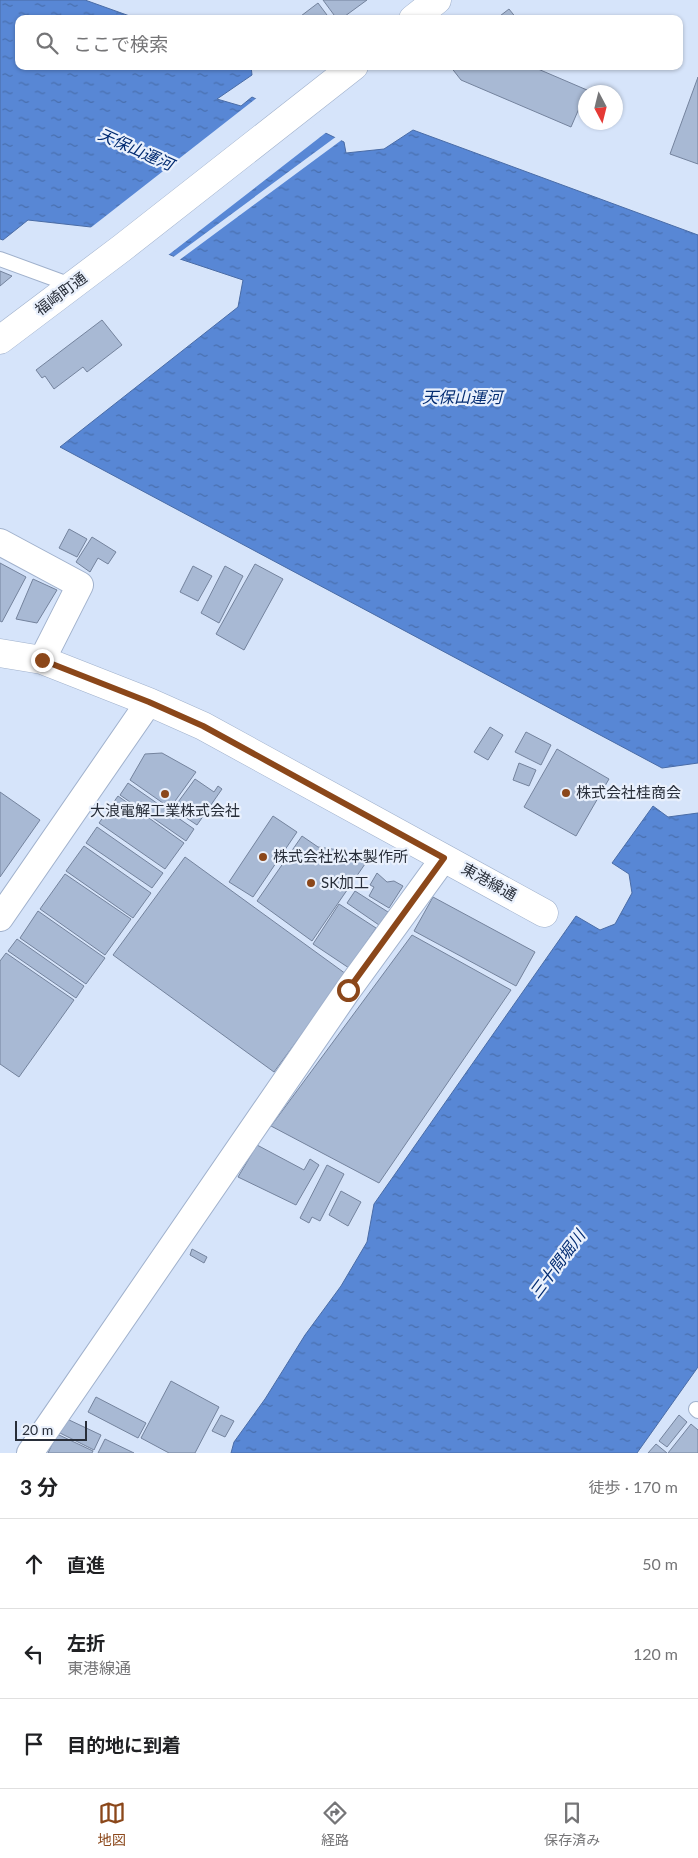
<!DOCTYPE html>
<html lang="ja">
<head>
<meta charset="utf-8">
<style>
  :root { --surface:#fff; --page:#f2f2f2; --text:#202124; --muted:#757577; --line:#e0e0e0; --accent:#8b471a }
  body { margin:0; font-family:Lato,"Noto Sans JP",sans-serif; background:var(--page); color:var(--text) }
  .compass { position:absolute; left:578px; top:85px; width:45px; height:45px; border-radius:50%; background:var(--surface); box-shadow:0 1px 4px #0004; rotate:173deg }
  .scale { position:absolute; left:15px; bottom:12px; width:72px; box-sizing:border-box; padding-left:5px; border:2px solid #282e39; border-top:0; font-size:14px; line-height:18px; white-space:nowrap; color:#282e39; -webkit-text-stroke:4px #e9f0fc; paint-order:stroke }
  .stop { position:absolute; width:15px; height:15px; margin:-11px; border:4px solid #8b471a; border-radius:50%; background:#fff }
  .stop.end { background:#8b471a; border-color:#fff; box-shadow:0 1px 5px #0008 }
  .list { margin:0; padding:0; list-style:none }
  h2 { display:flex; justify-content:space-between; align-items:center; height:65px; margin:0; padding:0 20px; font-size:21px }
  h2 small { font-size:16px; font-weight:400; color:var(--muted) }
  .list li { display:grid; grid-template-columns:32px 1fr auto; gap:15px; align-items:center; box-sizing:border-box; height:90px; padding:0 20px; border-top:1px solid var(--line) }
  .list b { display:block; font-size:19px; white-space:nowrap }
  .list p { margin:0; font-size:16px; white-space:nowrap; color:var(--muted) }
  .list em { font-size:16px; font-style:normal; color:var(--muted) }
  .icon { flex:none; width:28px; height:28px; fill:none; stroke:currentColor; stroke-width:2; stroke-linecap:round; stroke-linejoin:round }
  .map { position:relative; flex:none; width:698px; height:1453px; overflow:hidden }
  .search { position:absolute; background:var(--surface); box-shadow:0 1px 4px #0004; left:15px; right:15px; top:15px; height:55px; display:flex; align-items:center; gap:12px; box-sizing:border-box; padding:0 18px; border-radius:10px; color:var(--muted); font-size:19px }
  .sheet { height:335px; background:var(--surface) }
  nav { display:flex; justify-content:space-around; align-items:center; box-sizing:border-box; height:70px; border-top:1px solid var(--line); background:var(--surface); font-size:14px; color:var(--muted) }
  nav a { display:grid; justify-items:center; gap:2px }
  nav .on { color:var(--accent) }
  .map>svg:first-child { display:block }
  .water { fill:url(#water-ripples); stroke:#4a6ca6 }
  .pier { fill:#d6e4fa }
  .building { fill:#a8b9d4; stroke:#74839d }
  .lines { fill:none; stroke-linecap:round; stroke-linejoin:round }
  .lane-casing { stroke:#a0b1cc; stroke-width:16 }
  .street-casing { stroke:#a0b1cc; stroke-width:28 }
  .secondary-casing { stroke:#a0b1cc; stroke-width:29 }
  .lane { stroke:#fff; stroke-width:14 }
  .street { stroke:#fff; stroke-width:26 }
  .secondary { stroke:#fff; stroke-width:28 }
  .route { stroke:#8b471a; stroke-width:6 }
  .poi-dot { fill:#8b471a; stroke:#e9f0fc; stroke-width:2 }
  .labels { text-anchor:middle; stroke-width:4.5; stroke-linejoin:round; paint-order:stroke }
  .street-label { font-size:15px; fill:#282e39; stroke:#e9f0fc }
  .poi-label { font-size:15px; fill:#282e39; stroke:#e9f0fc; text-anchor:start }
  .water-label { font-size:16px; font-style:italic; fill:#032c72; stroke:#e9f0fc }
</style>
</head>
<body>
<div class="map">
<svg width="698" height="1453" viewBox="0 0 698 1453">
  <defs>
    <pattern id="water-ripples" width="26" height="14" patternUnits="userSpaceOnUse" patternTransform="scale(1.25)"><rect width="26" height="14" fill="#5887d5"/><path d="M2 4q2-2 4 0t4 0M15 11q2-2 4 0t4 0" fill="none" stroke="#496fae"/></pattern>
  </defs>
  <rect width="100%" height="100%" fill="#d6e4fa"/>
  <path class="water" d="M0,0h85l53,19h-119v47h232l1,9 -35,24 24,7 11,-9 92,45 2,11 38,-4 29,-19 285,105v528l-36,5 -602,-321 178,-140 5,-27 -63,-21 -71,-30 -81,-9 -25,20 -3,-1z
    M653,806l15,11 30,-4v554l-61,86h-406l3,-11 31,-43 40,-64 36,-49 26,-44 7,-38 202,-288 24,14 15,-6 17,-31 -3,-19 -17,-11z"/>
  <path class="pier" d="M258,97l70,34 -161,125 -58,-25 -20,-2z
    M337,136l6,3 -165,122 -6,-3z"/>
  <path class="building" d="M323,0h44l-26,19h-4z
    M318,3l12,16h-33z
    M509,9l8,10h-21z
    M450,66h81l56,24 -16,37 -110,-47z
    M698,77v87l-28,-10z
    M0,271l12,5 -12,10z
    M102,320l20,25 -35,27 -4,-5 -29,22 -9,-13 -3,2 -6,-8z
    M69,529l18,10 -10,18 -18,-9z
    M92,537l24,15 -8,12 -10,-6 -8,14 -14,-10z
    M0,563l26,14 -24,45 -2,-1z
    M255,564l28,15 -39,71 -28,-16z
    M193,566l19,10 -14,25 -18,-9z
    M225,566l18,10 -24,47 -18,-10z
    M33,579l24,11 -20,33 -21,-4z
    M490,727l13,8 -15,25 -14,-8z
    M526,732l25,13 -10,20 -26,-13z
    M557,749l52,30 -33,57 -52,-29z
    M162,753l34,19 -26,36 -40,-28 15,-26z
    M519,763l17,7 -7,16 -16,-6z
    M195,779l19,13 4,-6 4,3 -25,36 -24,-16z
    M128,783l66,46 -8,12 -66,-46z
    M0,792l40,28 -40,57z
    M118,796l66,47 -19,26 -66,-46z
    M273,816l24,16 -44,65 -24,-15z
    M97,827l66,46 -11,15 -66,-45z
    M302,836l16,11 28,4 19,13 -53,77 -55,-40z
    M84,846l67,47 -18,25 -67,-47z
    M185,857l161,117 -72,98 -161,-117z
    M377,873l10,9 7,-1 9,5 -14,22 -20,-12 5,-9 -4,-2z
    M65,874l66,45 -26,36 -65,-46z
    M355,891l33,21 -9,13 -32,-22z
    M433,897l102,55 -19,34 -102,-55z
    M339,904l37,24 -27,40 -36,-24z
    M38,911l67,47 -19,26 -66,-46z
    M412,935l99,55 -132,193 -108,-57z
    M17,939l67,47 -8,12 -68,-47z
    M6,953l68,47 -55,77 -19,-13v-103z
    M257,1145l47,25 6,-11 9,6 -23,40 -58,-28z
    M327,1165l17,9 -24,47 -8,-4 -3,6 -9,-5z
    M341,1191l20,11 -13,24 -19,-11z
    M192,1249l15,8 -3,6 -14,-8z
    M171,1381l48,26 -24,46h-26l-28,-15z
    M96,1397l50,26 -8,15 -50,-26z
    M221,1415l13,6 -9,16 -13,-6z
    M679,1415l8,7 -20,25 -8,-6z
    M67,1419l34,16 -7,15 -34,-17z
    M691,1424l7,6v23h-30z
    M57,1434l36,17 -1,2h-44z
    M105,1439l29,14h-36z
    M656,1444l11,9h-19z"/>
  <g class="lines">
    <g class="lane-casing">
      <path id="lane" d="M0,259l71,26
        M696,1409l2,2"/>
    </g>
    <g class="street-casing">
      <path id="street" d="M0,542l80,43 -38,75
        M0,918l149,-216
        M30,1453l318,-463 96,-132"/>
    </g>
    <g class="secondary-casing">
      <path id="secondary" d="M413,19l24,-19
        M0,340l122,-92 232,-182
        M0,653l42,7 107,42 54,24 341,187"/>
    </g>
    <use href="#lane" class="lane"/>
    <use href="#street" class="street"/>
    <use href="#secondary" class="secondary"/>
  </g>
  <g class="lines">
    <path class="route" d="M42,660l107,42 54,24 241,132 -96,132"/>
  </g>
  <g class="poi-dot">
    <circle cx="566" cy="793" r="5"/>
    <circle cx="165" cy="794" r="5"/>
    <circle cx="263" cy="857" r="5"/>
    <circle cx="311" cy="883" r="5"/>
  </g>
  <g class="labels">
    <g class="street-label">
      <text transform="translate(61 294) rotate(-37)" y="5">福崎町通</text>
      <text transform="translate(489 882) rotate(29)" y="5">東港線通</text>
    </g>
    <g class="poi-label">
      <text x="576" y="798">株式会社桂商会</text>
      <text x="165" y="816" text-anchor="middle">大浪電解工業株式会社</text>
      <text x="273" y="862">株式会社松本製作所</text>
      <text x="321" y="888">SK加工</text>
    </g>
    <g class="water-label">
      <text transform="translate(136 149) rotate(24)" y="6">天保山運河</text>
      <text x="462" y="403">天保山運河</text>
      <text transform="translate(557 1264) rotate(-53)" y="6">三十間堀川</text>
    </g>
  </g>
</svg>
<svg class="compass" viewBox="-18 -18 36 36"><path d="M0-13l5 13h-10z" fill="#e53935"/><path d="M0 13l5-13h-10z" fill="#757577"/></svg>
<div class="scale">20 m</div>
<div class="stop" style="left:348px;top:990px"></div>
<div class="stop end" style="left:42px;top:660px"></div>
<div class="search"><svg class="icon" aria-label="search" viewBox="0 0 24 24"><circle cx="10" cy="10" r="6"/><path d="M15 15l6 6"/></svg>ここで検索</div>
</div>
<section class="sheet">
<h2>3 分<small>徒歩 · 170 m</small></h2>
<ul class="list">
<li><svg class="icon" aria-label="ahead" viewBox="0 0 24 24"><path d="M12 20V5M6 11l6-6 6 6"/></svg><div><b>直進</b></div><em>50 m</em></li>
<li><svg class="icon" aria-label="left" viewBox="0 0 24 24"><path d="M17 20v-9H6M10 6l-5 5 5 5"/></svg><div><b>左折</b><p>東港線通</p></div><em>120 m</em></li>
<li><svg class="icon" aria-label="arrive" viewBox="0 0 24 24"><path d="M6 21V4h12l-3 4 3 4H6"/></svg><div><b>目的地に到着</b></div></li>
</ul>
</section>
<nav>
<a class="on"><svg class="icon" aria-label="map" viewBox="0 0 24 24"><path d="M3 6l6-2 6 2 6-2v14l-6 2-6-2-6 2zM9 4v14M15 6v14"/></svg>地図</a>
<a><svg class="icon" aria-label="directions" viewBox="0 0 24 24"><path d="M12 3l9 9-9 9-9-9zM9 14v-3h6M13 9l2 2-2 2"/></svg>経路</a>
<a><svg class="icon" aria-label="saved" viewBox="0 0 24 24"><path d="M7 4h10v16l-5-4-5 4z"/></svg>保存済み</a>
</nav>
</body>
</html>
